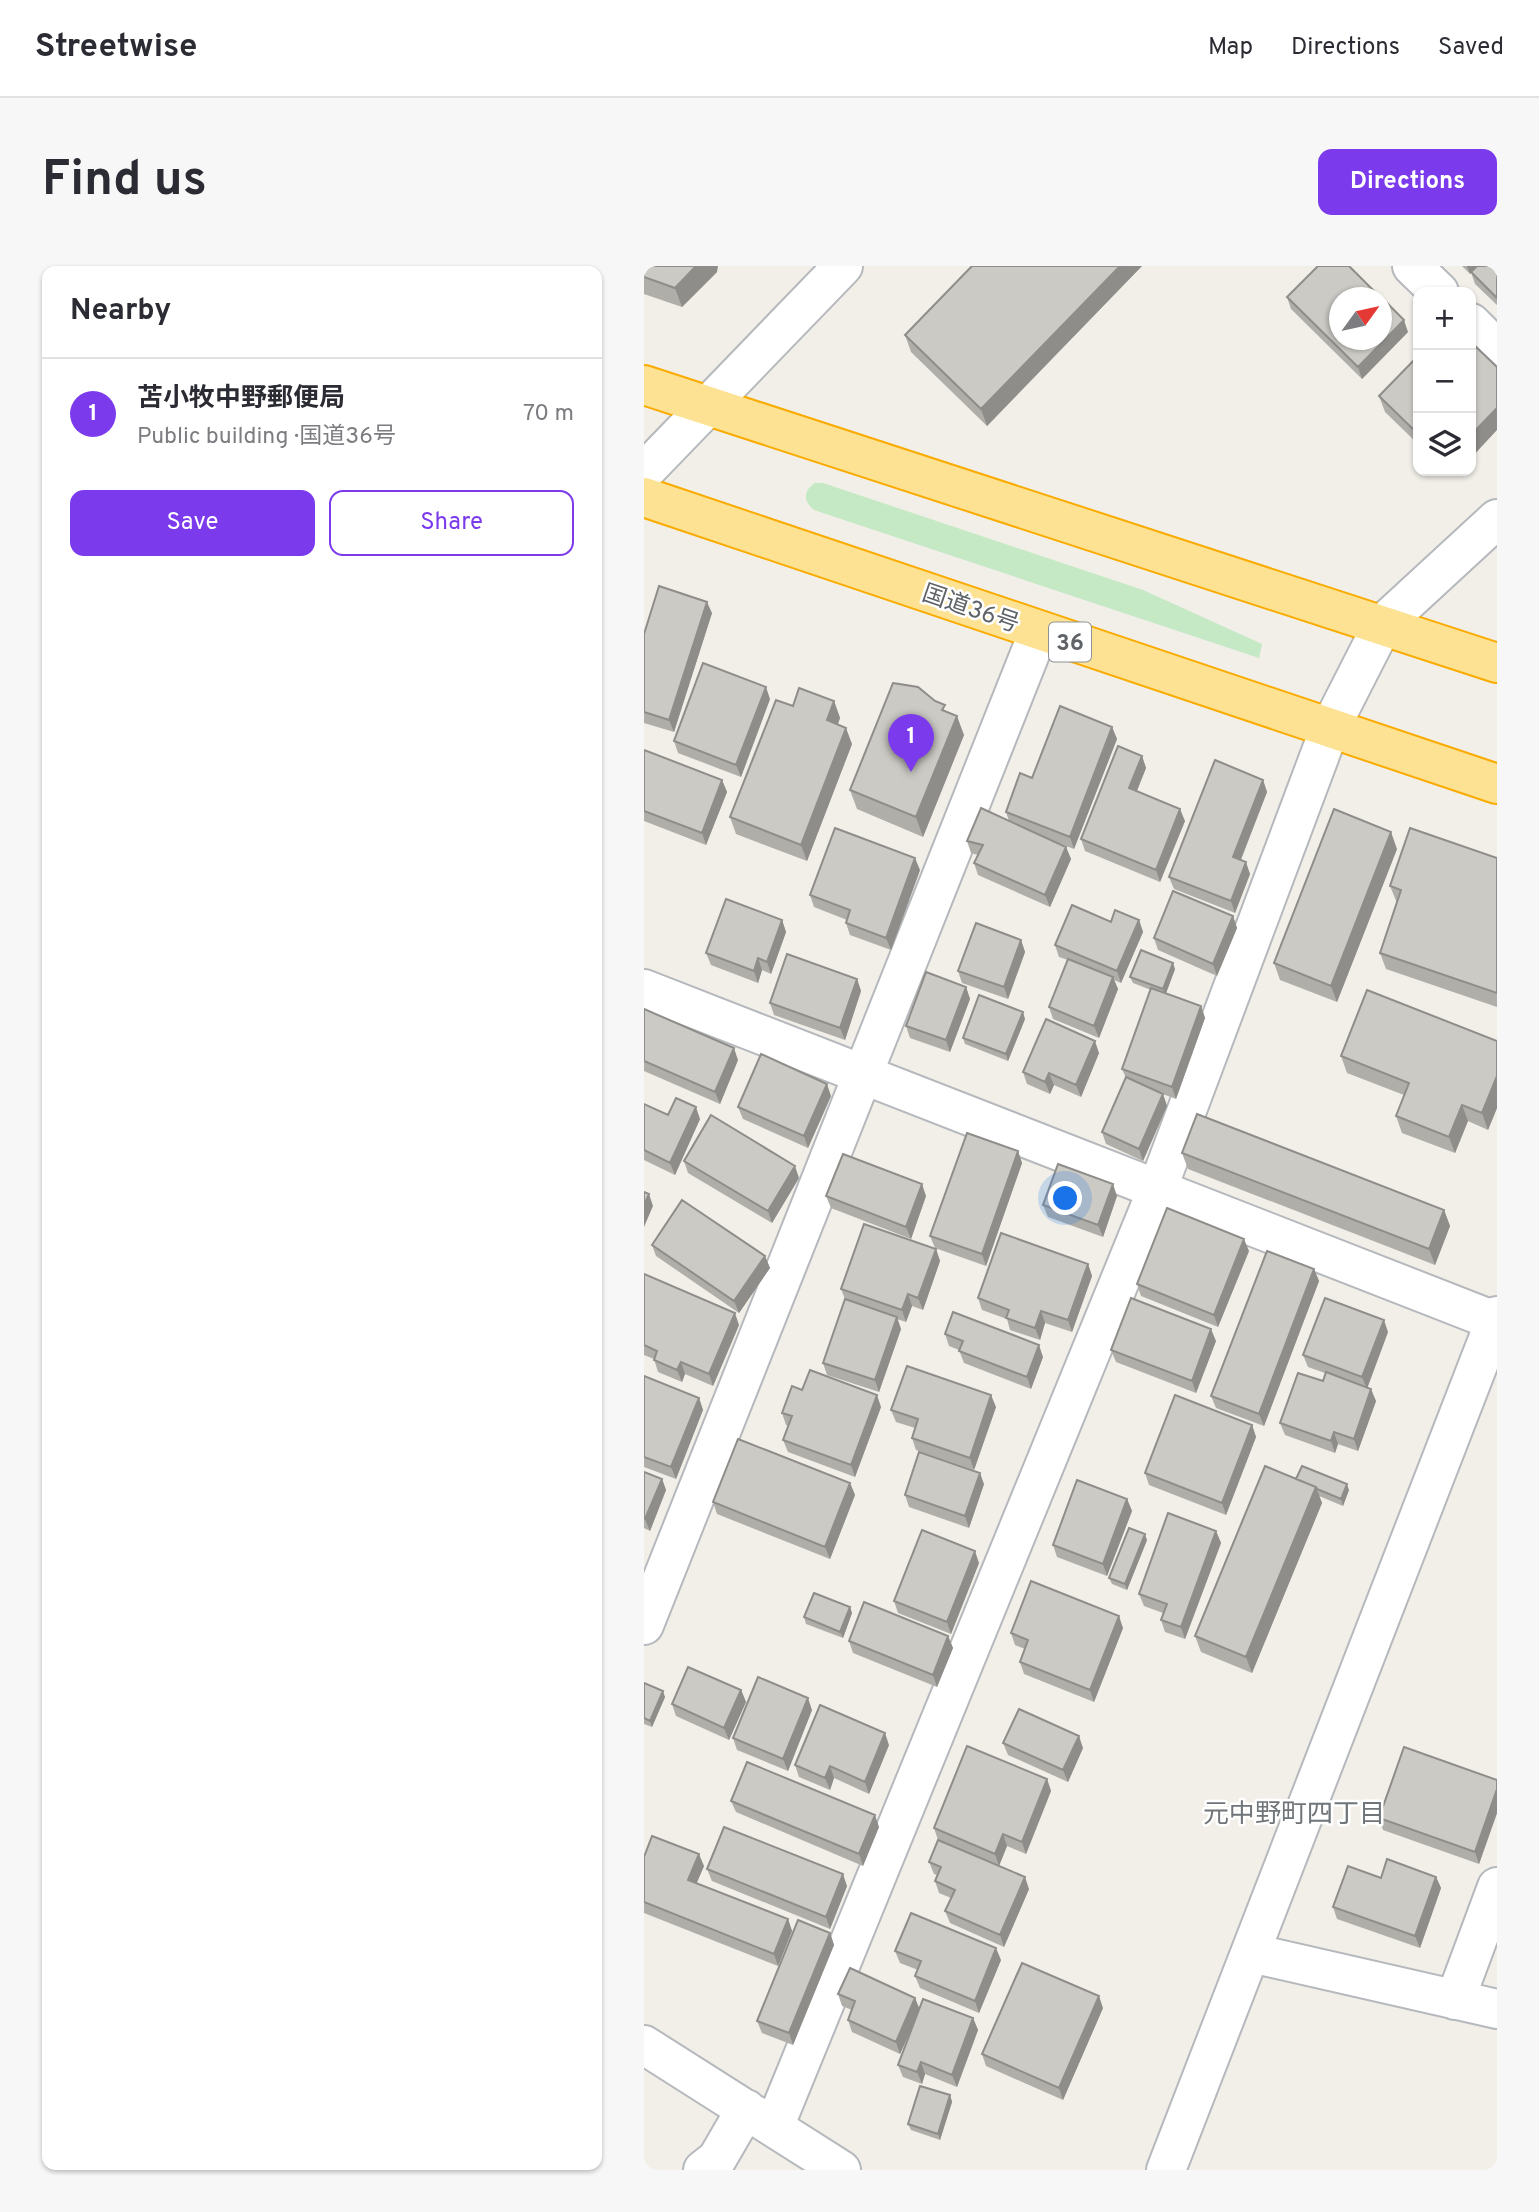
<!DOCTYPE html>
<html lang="en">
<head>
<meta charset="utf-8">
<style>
  :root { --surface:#fff; --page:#f7f7f7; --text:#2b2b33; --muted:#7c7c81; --line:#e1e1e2; --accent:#7c3aed }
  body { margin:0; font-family:Overpass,"Noto Sans JP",sans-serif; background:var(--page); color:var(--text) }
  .controls { position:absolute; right:21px; top:21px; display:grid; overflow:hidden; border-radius:14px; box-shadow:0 2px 5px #0004 }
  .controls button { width:63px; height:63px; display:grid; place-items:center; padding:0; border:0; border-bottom:2px solid var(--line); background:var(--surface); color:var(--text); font:35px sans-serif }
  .compass { position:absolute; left:685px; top:21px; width:63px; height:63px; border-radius:50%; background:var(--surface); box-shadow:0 2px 5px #0004; rotate:57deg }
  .you { position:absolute; left:422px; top:933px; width:24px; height:24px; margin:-18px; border:5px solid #fff; border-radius:50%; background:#1a73e8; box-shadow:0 0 0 10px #1a73e833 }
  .badge { display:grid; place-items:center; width:46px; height:46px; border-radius:50%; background:var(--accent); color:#fff; font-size:23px; font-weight:700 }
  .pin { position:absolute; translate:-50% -58px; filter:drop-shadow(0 2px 4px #0008) }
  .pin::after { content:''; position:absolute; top:37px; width:24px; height:21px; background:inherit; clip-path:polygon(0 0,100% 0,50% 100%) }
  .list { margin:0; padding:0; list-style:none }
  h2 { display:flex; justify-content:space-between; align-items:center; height:91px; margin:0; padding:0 28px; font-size:30px }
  h2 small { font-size:23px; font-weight:400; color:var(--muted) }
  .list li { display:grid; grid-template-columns:46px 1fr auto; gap:21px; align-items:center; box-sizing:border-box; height:112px; padding:0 28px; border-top:2px solid var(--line) }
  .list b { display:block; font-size:26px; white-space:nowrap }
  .list p { margin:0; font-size:23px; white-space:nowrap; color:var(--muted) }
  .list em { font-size:23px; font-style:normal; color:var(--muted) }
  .actions { display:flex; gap:14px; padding:21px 28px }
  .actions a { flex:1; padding:16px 0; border:2px solid var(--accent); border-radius:14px; text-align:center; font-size:24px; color:var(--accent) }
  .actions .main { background:var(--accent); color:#fff }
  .icon { flex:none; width:38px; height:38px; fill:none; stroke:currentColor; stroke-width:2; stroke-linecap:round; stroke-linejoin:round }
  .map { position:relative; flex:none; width:853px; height:1904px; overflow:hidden; border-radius:14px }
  header { display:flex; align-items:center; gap:42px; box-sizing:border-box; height:98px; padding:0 35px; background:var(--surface); border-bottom:2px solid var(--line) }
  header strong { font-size:33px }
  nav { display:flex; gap:38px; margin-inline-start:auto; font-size:24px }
  .intro { display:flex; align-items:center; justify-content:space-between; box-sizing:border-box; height:168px; padding:0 42px }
  h1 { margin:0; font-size:49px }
  .button { padding:18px 32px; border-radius:14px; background:var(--accent); color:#fff; font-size:24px; font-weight:700 }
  main { display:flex; gap:42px; padding:0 42px }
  aside { flex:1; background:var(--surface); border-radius:14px; box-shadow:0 2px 5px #0004 }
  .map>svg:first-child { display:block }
  .green { fill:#c5e8c5 }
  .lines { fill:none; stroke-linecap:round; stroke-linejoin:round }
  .minor-casing { stroke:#b5b8bc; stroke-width:42 }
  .highway-casing { stroke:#f9ab00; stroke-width:42 }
  .minor { stroke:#fff; stroke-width:38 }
  .highway { stroke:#fde293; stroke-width:38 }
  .wall { fill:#afaea9 }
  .shaded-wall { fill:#8f8d8a }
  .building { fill:#cccac5; stroke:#8f8d8a; stroke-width:2 }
  .labels { text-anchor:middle; stroke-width:5; stroke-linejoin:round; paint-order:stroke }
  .shield { fill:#fff; stroke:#8f9295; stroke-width:2 }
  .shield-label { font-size:23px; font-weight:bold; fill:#5f6368 }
  .street-label { font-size:24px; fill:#5f6368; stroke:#fff }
  .neighbourhood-label { font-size:26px; fill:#70757a; stroke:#fff }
</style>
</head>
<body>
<header>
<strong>Streetwise</strong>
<nav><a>Map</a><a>Directions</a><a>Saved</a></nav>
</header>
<div class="intro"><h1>Find us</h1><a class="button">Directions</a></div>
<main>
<aside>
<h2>Nearby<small></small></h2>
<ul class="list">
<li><span class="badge">1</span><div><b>苫小牧中野郵便局</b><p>Public building · 国道36号</p></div><em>70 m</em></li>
</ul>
<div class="actions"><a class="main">Save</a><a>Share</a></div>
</aside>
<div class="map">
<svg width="853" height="1904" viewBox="0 0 853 1904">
  <rect width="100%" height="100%" fill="#f1efe8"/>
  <path class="green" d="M171,217h8l320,107 119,54 -3,14 -445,-148c-11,-9 -11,-19 1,-27z"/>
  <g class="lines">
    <g class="minor-casing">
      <path id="minor" d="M768,0l27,26
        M827,57l26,26
        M0,206l199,-206
        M0,723l851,332
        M0,1359l395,-994
        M607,1687l246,56
        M811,1734l42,-113
        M0,1779l197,125
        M130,1861l383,-937 173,-462 53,-104 114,-105
        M59,1904l14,-11 29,-50
        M522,1904l331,-854"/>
    </g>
    <g class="highway-casing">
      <path id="highway" d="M0,119l853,278
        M0,231l853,287"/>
    </g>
    <use href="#minor" class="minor"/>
    <use href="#highway" class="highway"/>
  </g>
  <path class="wall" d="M0,0l73,6 -35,35 -38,-13z
    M328,0h170l-155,160 -76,-74 -6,-17z
    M818,0h35v39l-22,-21 -4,-12 -1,2z
    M643,31l121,35 -46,47 -71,-70z
    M774,90v88l-33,-32 -6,-16z
    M68,347l-38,119 -30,-9v-89z
    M126,433l-29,78 -63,-24 -4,-12z
    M190,435l6,17 -2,6 14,20 -45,117 -71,-27 -6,-17 63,-111z
    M303,446l17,23 -41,102 -66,-28 -7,-19z
    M468,461l5,12 -43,110 -28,-11 20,9 5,12 -21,48 -72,-32 -4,-12 4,-8 -7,-2 -4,-12 42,-20 -3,-9 26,-34z
    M0,484l78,30 5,12 -21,53 -62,-24z
    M498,490l4,12 -9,23 48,30 -25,61 -75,-31 -4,-12z
    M619,514l4,12 -26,68 9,14 -15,39 -61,-24 -5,-12z
    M753,583l-60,153 -57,-22 -6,-17z
    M853,592v149l-111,-38 -6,-16 17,-50 -7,-17z
    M276,604l-29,80 -41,-15 -4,-12 1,-3 -33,-13 -4,-12z
    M589,650l4,12 -20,48 -59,-26 -4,-12z
    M138,654l4,12 -15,42 -9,-4 -4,13 -47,-18 -5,-12z
    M495,654l4,12 -22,51 -7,-3 4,9 -19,49 -46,-19 -4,-12 19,-47 -9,-3 -4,-12 56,-23z
    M377,674l4,12 -17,47 -46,-16 -4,-12z
    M531,703l-9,24 35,13 4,12 -29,81 -16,-6 3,1 4,12 -24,55 -37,-17 -4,-12 24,-54 -4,-9 29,-79 -18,-7 -3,-6z
    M213,713l4,12 -16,49 -71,-25 -4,-12z
    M322,721l4,12 -20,53 -40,-14 -4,-12z
    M0,743l94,51 -18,44 -76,-33z
    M381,753l-17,42 -43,-17 -2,-6z
    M853,775v67l-9,22 -20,-9 -13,32 -53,-20 -6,-17 8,-21 -57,-22 -6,-17z
    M455,787l-18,44 -27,-12 -4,9 -23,-10 -4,-12z
    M187,830l-23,52 -65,-29 -5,-12z
    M0,838l24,11 32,4 -25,56 -31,-15z
    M374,885l4,12 -36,103 -51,-18 -5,-12z
    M538,887l262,57 6,16 -15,39 -247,-96z
    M40,895l115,17 -27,45 -84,-50z
    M182,930h100l-15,43 -80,-31z
    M473,930l-14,41 -55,-20 -5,-12z
    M8,979l113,11 5,12 -31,45 -83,-57z
    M292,983l4,12 -17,49 -11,-4 -6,16 -9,-3 4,10 -22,63 -52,-17 -4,-12 22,-64 -4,-10z
    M605,985l-31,76 -77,-31 -4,-12z
    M444,998l4,12 -20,56 -27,-9 -5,17 -30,-10 -3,-11 -25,-9 -4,-12z
    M670,1003l5,12 -55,145 -48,-18 -5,-12z
    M0,1008l95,51 -26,61 -28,-12 -3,8 -24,-10 -4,-13 -10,-4z
    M744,1066l-21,55 9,14 -18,50 -20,-7 -3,9 -50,-18 -5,-12 43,-42 2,-8 -17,-6 -5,-12z
    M301,1068l98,23 -12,32 -67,-26 -5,-13 -10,-4z
    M572,1075l-20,52 -80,-31 -5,-12z
    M0,1110l55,22 4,12 -27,69 -32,-12z
    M158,1124l79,17 -26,70 -67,-25 -5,-12 6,-14 -3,-1 -4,-12z
    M352,1141l-22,63 -58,-20 -4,-12 3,-10 -19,-6 -5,-12z
    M608,1159l4,12 -30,78 -77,-30 -4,-12z
    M0,1206l18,7 4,11 -16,41 -6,-3z
    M652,1213l53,11 -6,16 -24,-10 3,7 -70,170 -51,-21 -6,-16z
    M206,1217l5,12 -25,64 -113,-45 -4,-12z
    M340,1218l-15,44 -60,-21 -4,-12z
    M483,1233l5,12 -25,65 -50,-19 -4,-12z
    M572,1265l5,12 -36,96 -20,-7 -4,-12 2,-7 -19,-7 -5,-12z
    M503,1274l-20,50 -15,-6 -3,-6z
    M335,1297l-28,71 -53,-21 -4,-12z
    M206,1341l2,6 -9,25 -37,-14 -2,-7z
    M479,1362l-29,74 -70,-28 -4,-12 5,-13 -10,-4 -4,-12z
    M304,1370l5,12 -16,39 -84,-34 -4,-12z
    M0,1417l21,14 -13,30 -8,-3z
    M97,1424l5,12 -17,38 -53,-24 -4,-12z
    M168,1444l-24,61 -51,-21 -4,-12z
    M359,1477l80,5 -15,34 -60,-27z
    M245,1479l-20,49 -35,-16 -4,12 -31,-13 -4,-12z
    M403,1513l4,12 -25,63 -19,-8 -8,20 30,23 -25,58 -54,-24 -5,-12 6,-13 -12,-5 -4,-12 2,-6 -3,-1 -5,-12 9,-22 -4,-12z
    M853,1514v33l-18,51 -96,-34 -4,-12z
    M87,1535l148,26 -16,39 -127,-54z
    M0,1591l60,9 -8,17 92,36 4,12 -14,35 -134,-53z
    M63,1603l140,17 -17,43 -118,-48z
    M792,1611l5,11 -21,60 -83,-29 -4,-12z
    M186,1667l4,12 -41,100 -31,-12 -5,-12z
    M251,1685l106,9 -22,53 -59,-25 -5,-12 3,-6 -18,-7z
    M194,1728l77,4 4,11 54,9 5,12 -21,57 -32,-13 -3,10 -19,-7 -5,-12 17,-44 -15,33 -48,-22 -4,-12 4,-10 -10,-4z
    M459,1742l-40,92 -77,-34 -4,-12z
    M306,1829l2,7 -12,38 -29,-10 -3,-6z"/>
  <path class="shaded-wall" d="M52,0h22l-1,6 -35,35 -7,-19z
    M476,0h22l-155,160 -6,-17z
    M823,0h10l-7,8z
    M760,54l4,12 -46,47 -4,-12z
    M853,142v22l-26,28v-23z
    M63,336l5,11 -38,119 -5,-12z
    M122,421l4,12 -29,78 -5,-12z
    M190,435l6,17 -7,19 -6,-17z
    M313,450l7,19 -41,102 -7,-20z
    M468,461l5,12 -43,110 -4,-12z
    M202,462l6,16 -45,117 -6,-16z
    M498,490l4,12 -13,32 -4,-12z
    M78,514l5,12 -21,53 -4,-12z
    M619,514l4,12 -30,77 -4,-12z
    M536,543l5,12 -25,61 -4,-12z
    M747,566l6,17 -60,153 -6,-16z
    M422,581l5,12 -21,48 -5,-12z
    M271,592l5,12 -29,80 -5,-12z
    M602,596l4,12 -15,39 -4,-12z
    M589,650l4,12 -20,48 -4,-12z
    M138,654l4,12 -15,42 -4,-12z
    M495,654l4,12 -22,51 -4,-12z
    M377,674l4,12 -17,47 -4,-12z
    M114,692l4,12 -4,13 -4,-12z
    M529,697l2,6 -10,27 -2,-7z
    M469,711l5,12 -19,49 -5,-12z
    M213,713l4,12 -16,49 -5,-12z
    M322,721l4,12 -20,53 -4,-12z
    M557,740l4,12 -29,81 -4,-12z
    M379,746l2,7 -17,42 -2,-7z
    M451,775l4,12 -18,44 -5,-12z
    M90,782l4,12 -18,44 -5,-12z
    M405,807l5,12 -4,9 -5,-12z
    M853,810v32l-9,22 -6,-17z
    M183,818l4,12 -23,52 -4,-12z
    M519,828l4,12 -24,55 -4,-12z
    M818,839l6,16 -13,32 -6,-16z
    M52,841l4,12 -25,56 -5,-12z
    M374,885l4,12 -36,103 -4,-12z
    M151,900l4,12 -27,45 -4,-12z
    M278,918l4,12 -15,43 -5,-12z
    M469,918l4,12 -14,41 -5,-12z
    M5,928l4,12 -9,21v-22z
    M800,944l6,16 -15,39 -6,-16z
    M600,973l5,12 -31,76 -4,-12z
    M292,983l4,12 -17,49 -5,-12z
    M121,990l5,12 -31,45 -5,-12z
    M444,998l4,12 -20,56 -4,-12z
    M670,1003l5,12 -55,145 -5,-12z
    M264,1028l4,12 -6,16 -4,-12z
    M397,1045l4,12 -5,17 -5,-12z
    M91,1047l4,12 -26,61 -4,-12z
    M253,1051l4,12 -22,63 -4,-12z
    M740,1054l4,12 -21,57 -5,-12z
    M567,1063l5,12 -20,52 -4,-12z
    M395,1079l4,12 -12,32 -4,-12z
    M37,1096l4,12 -3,8 -5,-12z
    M727,1123l5,12 -18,50 -4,-12z
    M233,1129l4,12 -26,70 -4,-12z
    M347,1129l5,12 -22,63 -4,-12z
    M55,1132l4,12 -27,69 -5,-12z
    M608,1159l4,12 -30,78 -4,-12z
    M690,1166l4,12 -3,9 -4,-12z
    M336,1207l4,11 -15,44 -4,-12z
    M18,1213l4,11 -16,41 -5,-12z
    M206,1217l5,12 -25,64 -5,-12z
    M703,1218l2,6 -6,16 -2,-7z
    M672,1221l6,16 -70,170 -6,-16z
    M483,1233l5,12 -25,65 -4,-12z
    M572,1265l5,12 -36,96 -4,-12z
    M501,1268l2,6 -20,50 -2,-6z
    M331,1285l4,12 -28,71 -4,-12z
    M206,1341l2,6 -9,25 -3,-6z
    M475,1350l4,12 -29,74 -4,-12z
    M304,1370l5,12 -16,39 -4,-12z
    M97,1424l5,12 -17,38 -5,-12z
    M19,1425l2,6 -13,30 -2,-6z
    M164,1432l4,12 -24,61 -5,-12z
    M241,1467l4,12 -20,49 -4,-12z
    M435,1470l4,12 -15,34 -5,-12z
    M186,1500l4,12 -4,12 -5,-12z
    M403,1513l4,12 -25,63 -4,-12z
    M853,1523v24l-18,51 -4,-12z
    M231,1549l4,12 -16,39 -4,-12z
    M359,1568l4,12 -8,20 -4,-12z
    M55,1588l5,12 -11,26 -5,-12z
    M199,1608l4,12 -17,43 -4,-12z
    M381,1611l4,12 -25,58 -4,-12z
    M792,1611l5,11 -21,60 -5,-12z
    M144,1653l4,12 -14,35 -4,-12z
    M186,1667l4,12 -41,100 -4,-12z
    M352,1682l5,12 -22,53 -4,-12z
    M455,1730l4,12 -40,92 -4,-12z
    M271,1732l5,12 -20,44 -4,-12z
    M329,1752l5,12 -21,57 -5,-12z
    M277,1796l4,12 -3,10 -5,-12z
    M306,1829l2,7 -12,38 -2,-6z"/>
  <path class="building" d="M0,0h52l-21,22 -31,-11z
    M328,0h148l-139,143 -76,-74z
    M674,0h31l32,32h-41v42h42v-42l22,22 -46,47 -71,-70z
    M833,0h20v32l-26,-26z
    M827,76l26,25v41l-26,27z
    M774,90v78l-39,-38z
    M15,320l48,16 -38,118 -25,-8v-78z
    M59,397l63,24 -30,78 -62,-24z
    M249,417l25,4 17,14 10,4 -3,5 15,6 -41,101 -66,-27z
    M155,422l35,13 -7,19 19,8 -45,117 -71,-28 46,-117 17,6z
    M416,440l52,21 -42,110 -64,-25 14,-39 12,5z
    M474,480l24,10 -13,32 51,21 -24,61 -75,-31z
    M0,484l78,30 -20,53 -58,-22z
    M571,494l48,20 -30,77 13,5 -15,39 -62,-24z
    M337,542l85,39 -21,48 -71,-32 9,-18 -16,-4z
    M690,543l57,23 -60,154 -57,-23z
    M191,562l80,30 -29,80 -40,-15 4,-13 -40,-15z
    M766,562l87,30v135l-117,-40 21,-63 -11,-4z
    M529,625l60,25 -20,48 -59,-26z
    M82,633l56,21 -15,42 -9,-4 -4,13 -48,-18z
    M428,639l39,17 4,-12 24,10 -22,51 -62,-26z
    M332,657l45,17 -17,47 -46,-16z
    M497,684l32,13 -10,26 -33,-12z
    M143,688l70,25 -17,49 -70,-25z
    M424,693l45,18 -19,49 -45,-19z
    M282,706l40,15 -20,53 -40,-14z
    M507,722l50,18 -29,81 -50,-18z
    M723,724l130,51v35l-15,37 -20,-8 -13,32 -53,-21 13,-33 -68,-27z
    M335,729l44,17 -17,42 -43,-16z
    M0,743l90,39 -19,44 -71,-31z
    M402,753l49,22 -19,44 -27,-12 -4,9 -22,-10z
    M117,788l66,30 -23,52 -66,-29z
    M482,811l37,17 -24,55 -37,-17z
    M32,832l20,9 -26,56 -26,-13v-46l24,11z
    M553,848l247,96 -15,39 -247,-96z
    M67,849l84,51 -27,45 -84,-50z
    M323,867l51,18 -36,103 -52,-18z
    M199,888l79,30 -16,43 -80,-31z
    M414,898l55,20 -15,41 -55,-20z
    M0,926l5,2 -5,11z
    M38,934l83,56 -31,45 -82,-56z
    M523,942l77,31 -30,76 -77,-31z
    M220,958l72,25 -18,49 -10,-4 -6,16 -61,-21z
    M357,967l87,31 -20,56 -27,-9 -6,17 -29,-10 3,-8 -31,-12z
    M623,985l47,18 -55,145 -48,-18z
    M0,1008l91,39 -26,61 -28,-12 -4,8 -23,-10 3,-9 -13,-6z
    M487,1032l80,31 -19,52 -81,-31z
    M681,1032l59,22 -22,57 -59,-22z
    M201,1033l52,18 -22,63 -52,-17z
    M309,1046l86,33 -12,32 -68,-26 4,-10 -18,-7z
    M263,1100l84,29 -21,63 -58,-20 6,-19 -27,-9z
    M166,1104l67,25 -26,70 -68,-25 9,-24 -10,-3 10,-27 10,4z
    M682,1106l45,17 -17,50 -20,-7 -3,9 -51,-18 18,-50 25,8z
    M0,1110l55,22 -28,69 -27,-10z
    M531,1129l77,30 -30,78 -77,-30z
    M94,1173l112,44 -25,64 -112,-45z
    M275,1186l61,21 -15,43 -60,-21z
    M621,1200l51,21 -70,170 -51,-21z
    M658,1200l45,18 -6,15 -24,-10 -1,-2 -20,-8z
    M0,1206l18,7 -17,40 -1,-1z
    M433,1214l50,19 -24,65 -50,-19z
    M524,1247l48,18 -35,96 -20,-7 6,-16 -28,-10z
    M485,1262l16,6 -20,50 -16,-6z
    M278,1264l53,21 -28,71 -53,-21z
    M387,1315l88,35 -29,74 -70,-28 8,-22 -17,-7z
    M170,1327l36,14 -10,25 -36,-15z
    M220,1336l84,34 -15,39 -84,-34z
    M44,1401l53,23 -17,38 -52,-24z
    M114,1411l50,21 -25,61 -50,-21z
    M0,1417l19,8 -13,30 -6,-3z
    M176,1439l65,28 -20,49 -35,-16 -5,12 -30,-13z
    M375,1443l60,27 -16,34 -60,-27z
    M323,1480l80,33 -25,63 -19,-8 -8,20 -61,-26z
    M760,1481l93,33v9l-22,63 -96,-34z
    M103,1496l128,53 -16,39 -128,-53z
    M80,1561l119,47 -17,43 -119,-48z
    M8,1570l47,18 -11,26 100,39 -14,35 -130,-52v-45z
    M294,1574l87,37 -25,58 -55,-24 10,-21 -20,-9 6,-14 -12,-5z
    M743,1593l49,18 -21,59 -82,-29 15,-41 33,12z
    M267,1647l85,35 -21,53 -60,-25 6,-15 -26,-10z
    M154,1654l32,13 -41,100 -32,-12z
    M378,1697l77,33 -40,92 -77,-34z
    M206,1702l65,30 -19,44 -48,-22 7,-19 -17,-7z
    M279,1733l50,19 -21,57 -31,-13 -4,10 -19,-7z
    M276,1820l30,9 -12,39 -30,-10z"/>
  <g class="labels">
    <rect class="shield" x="405" y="356.5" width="42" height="39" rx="5"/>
    <g class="shield-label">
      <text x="426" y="384">36</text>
    </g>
    <g class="street-label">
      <text transform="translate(327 342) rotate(19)" y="8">国道36号</text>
    </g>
    <g class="neighbourhood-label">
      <text x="650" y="1556">元中野町四丁目</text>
    </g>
  </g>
</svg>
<div class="controls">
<button>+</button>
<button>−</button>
<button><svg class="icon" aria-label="layers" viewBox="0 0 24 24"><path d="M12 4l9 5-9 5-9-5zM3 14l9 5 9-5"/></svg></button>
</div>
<svg class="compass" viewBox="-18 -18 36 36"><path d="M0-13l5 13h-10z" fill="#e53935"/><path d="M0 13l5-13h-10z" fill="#7c7c81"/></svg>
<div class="you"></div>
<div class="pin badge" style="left:267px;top:506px">1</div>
</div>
</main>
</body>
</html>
